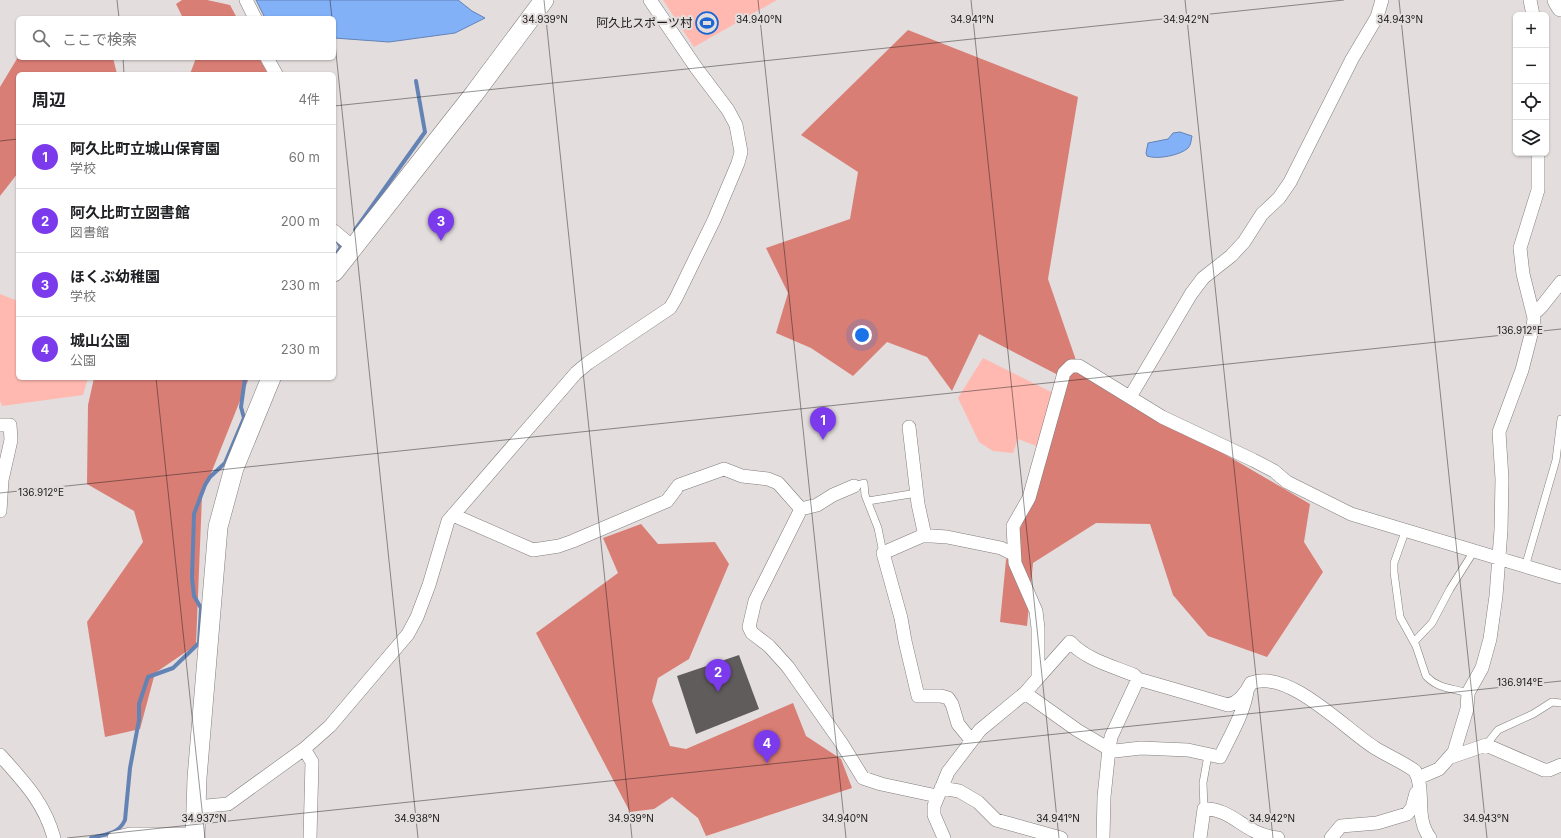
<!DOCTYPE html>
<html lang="ja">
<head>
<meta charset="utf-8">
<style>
  :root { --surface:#fff; --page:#f2f2f2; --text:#202124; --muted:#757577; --line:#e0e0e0; --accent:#7c3aed }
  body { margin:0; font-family:Inter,"Noto Sans JP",sans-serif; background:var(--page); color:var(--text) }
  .controls { position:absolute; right:12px; top:12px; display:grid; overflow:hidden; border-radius:6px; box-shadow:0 1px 3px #0004 }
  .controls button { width:36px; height:36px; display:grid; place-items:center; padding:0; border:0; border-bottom:1px solid var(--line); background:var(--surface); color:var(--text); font:20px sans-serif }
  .you { position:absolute; left:862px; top:335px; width:14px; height:14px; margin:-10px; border:3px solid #fff; border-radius:50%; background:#1a73e8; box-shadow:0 0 0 6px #1a73e833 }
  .badge { display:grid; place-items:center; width:26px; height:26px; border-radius:50%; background:var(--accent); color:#fff; font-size:13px; font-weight:700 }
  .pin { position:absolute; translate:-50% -33px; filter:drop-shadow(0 1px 2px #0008) }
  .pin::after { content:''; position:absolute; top:21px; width:14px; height:12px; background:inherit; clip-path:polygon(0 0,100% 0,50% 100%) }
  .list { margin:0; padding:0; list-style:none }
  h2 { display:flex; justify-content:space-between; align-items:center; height:52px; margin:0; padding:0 16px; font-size:17px }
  h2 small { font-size:13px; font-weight:400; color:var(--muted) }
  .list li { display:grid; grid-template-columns:26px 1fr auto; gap:12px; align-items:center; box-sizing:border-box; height:64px; padding:0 16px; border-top:1px solid var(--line) }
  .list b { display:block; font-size:15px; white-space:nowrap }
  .list p { margin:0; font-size:13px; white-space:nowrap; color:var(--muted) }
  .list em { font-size:13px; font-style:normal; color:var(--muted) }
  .icon { flex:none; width:22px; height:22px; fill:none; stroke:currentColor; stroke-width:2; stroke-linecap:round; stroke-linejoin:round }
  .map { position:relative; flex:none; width:1561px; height:838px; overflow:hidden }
  .search { position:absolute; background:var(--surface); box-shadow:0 1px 3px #0004; left:16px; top:16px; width:320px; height:44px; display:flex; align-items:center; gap:10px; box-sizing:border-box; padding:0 14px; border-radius:6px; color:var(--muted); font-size:15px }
  .panel { position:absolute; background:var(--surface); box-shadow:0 1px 3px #0004; left:16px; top:72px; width:320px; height:308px; border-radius:6px }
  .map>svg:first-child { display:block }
  .green { fill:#ffb9b1 }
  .forest { fill:#d97e75 }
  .water { fill:#83b1f8; stroke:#6483b5 }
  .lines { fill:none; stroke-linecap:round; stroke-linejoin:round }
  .stream { stroke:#6483b5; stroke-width:4 }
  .building { fill:#615c5c }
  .lane-casing { stroke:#827d7c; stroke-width:8 }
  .street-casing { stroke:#827d7c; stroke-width:14 }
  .secondary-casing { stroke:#827d7c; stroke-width:20 }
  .lane { stroke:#fff; stroke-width:7 }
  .street { stroke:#fff; stroke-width:13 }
  .secondary { stroke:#fff; stroke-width:19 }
  .ticks { fill:none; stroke:#1a1818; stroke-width:1; stroke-opacity:0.45 }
  .labels { text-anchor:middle; stroke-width:4; stroke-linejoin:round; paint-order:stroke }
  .poi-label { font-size:12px; fill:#1a1818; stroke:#e3dddd; text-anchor:end }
  .ticks-label { font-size:10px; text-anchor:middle; fill:#1a1818; stroke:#e3dddd; stroke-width:4; stroke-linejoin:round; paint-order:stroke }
</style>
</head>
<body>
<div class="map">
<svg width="1561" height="838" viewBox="0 0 1561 838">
  <rect width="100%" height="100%" fill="#e3dddd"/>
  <path class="green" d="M663,0h114l-83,47z
    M0,294l18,7v77h70l-5,17 -81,11 -2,-5z
    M983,358l72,36 -16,53 -21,-8 -5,14 -20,-2 -14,-9 -21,-44z"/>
  <path class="forest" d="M182,0h25l23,5 7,13h-54l-7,-14z
    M908,30l170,67 -30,182 31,90 231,135 -6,38 19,30 -56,85 -59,-21 -35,-41 -23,-71 -54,-1 -63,40 -6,63 -27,-4 6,-62 16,-36 2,-34 10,-24 26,-90 -81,-42 -27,57 -25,-34 -40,-15 -34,34 -42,-28 -35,-15 12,-40 -22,-45 84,-29 8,-47 -57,-37z
    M18,57l95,1 4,16h-99v99l-18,23v-109z
    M196,58h63l9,16h-78z
    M94,378h155l-47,118 -6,149 -41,28 -15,56 -35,8 -18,-115 56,-80 -9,-31 -47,-27 1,-79z
    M641,524l17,20 57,-2 14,22 -40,95 -31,19 -6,23 18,45 16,3 107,-46 13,33 35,23 11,29 -146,48 -8,-18 -26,-21 -18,12 -24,3 -94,-179 82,-60 -15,-35z"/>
  <path class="water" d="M256,0h202l14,11 13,7 -30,15 -66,9 -55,-4v-20h-69z
    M1180,132l12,4c-1,5 -1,9 -4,12 -7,7 -31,12 -41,8l-1,-3 2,-10 20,-4 5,-6z"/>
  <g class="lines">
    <path class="stream" d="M355,230l70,-98 -9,-51
      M337,253l4,-6 -4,-7
      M91,838c14,-4 27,-3 34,-18l5,-52 9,-48v-16l9,-27 25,-9 26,-25 2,-35 -7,-12 -2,-18 2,-64 11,-29 5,-8 15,-14 19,-45 -3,-11 4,-29"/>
  </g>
  <path class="building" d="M739,655l20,54 -63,25 -19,-58z"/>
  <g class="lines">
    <g class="lane-casing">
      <path id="lane" d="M854,486l10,-3 1,12 13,33 5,25
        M868,501l49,-8
        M1406,529l-12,34v9l6,45 16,29 10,30c12,13 26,12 42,17
        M1525,567l31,-107 5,-41
        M1414,642l18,-19 18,-34 24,-38
        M1486,745l12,-15 35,-16 19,-12 9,1
        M1204,809l-1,-26 5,-28"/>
    </g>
    <g class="street-casing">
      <path id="street" d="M246,0l9,18
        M1530,0l3,15
        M267,58l9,16
        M334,231l20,17
        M1531,306l6,5 5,-5 19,-24
        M1130,397l61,-103 12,-16 28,-22 13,-14 18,-28 17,-16 11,-16 62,-123 25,-42 5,-17
        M0,425h10l1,15 -9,40 -2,31
        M909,427l9,77 7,32
        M801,509l16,-4 16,-10 21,-9
        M453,515l80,35 26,-4 14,-5 94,-40 12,-16 45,-16 18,7 26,3 10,4 23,26 -46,92 -6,26 3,6 17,13 19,21 54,77 21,34 18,6 56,12
        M1038,678l32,-36c17,18 42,24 64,33l4,4
        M1025,693l52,37 32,19 2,-12 27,-58 90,26c11,-2 18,-12 23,-22 37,-15 94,46 124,65 13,8 28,14 40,23 11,21 -1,46 15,67
        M971,740l-13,-16 -6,-20 -4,-6 -7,-2h-23l-13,-55 -4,-23 -18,-65 39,-17h10l15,1 54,11 12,6
        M304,749l8,13 -2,76
        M0,755c24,27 44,47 54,83
        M1451,757l35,-12 58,25h5l12,-5
        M1418,778l21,-9 15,-17 13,-43 1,-16 14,-25 8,-29 6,-43 5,-66 1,-51 -3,-47 23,-62 11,-43 1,-9 -11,-44 -3,-26 18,-58v-37
        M941,788l18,3 19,11 18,18 65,18
        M196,807l32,-3 76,-55 26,-23 78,-92 9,-17 12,-32 19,-64 128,-148 12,-10 82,-55 6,-10 38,-78 24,-57 3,-11 -5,-27 -8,-15 -31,-41 -47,-69
        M114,838l16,-4h65
        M944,838l-10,-23v-9l14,-34 32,-42 45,-37 13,-15v-50l-2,-17 -21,-48 -2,-37 16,-28 35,-125 7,-7h8l83,51 91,43 21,11 13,11 64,32 210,63
        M1103,838l1,-41 5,-48 6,2 26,-3 47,2 32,7c10,-21 23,-42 27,-65
        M1200,838l4,-29c20,-1 33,13 50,22 8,4 15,6 24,7
        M1331,838l10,-12 36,-3 30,-9 5,-6 4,-15"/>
    </g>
    <g class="secondary-casing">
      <path id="secondary" d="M1557,0l4,7
        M334,272l140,-178 70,-94
        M195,838l2,-60 21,-251 16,-59 37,-90"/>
    </g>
    <use href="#lane" class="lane"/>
    <use href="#street" class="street"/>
    <use href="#secondary" class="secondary"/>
  </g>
  <path class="ticks" d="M117,0l2,18M330,0l2,18M544,0l88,838M758,0l88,838M971,0l88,838M1185,0l88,838M1399,0l88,838M334,34l84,804M123,58l1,16M334,106l1010,-106M0,141l18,-2M156,378l49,460M0,493l1561,-164M67,838l1494,-157"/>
  <defs>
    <g id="stadium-ring" transform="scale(1.15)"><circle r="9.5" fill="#e3dddd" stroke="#1b66d1" stroke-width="1.5"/><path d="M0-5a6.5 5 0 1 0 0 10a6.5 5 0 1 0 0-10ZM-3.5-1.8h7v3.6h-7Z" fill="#1b66d1"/></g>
  </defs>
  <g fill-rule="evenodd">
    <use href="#stadium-ring" x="707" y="23"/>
  </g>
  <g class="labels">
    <g class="poi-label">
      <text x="692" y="27">阿久比スポーツ村</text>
    </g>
  </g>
  <g class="ticks-label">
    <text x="545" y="23">34.939°N</text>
    <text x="759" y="23">34.940°N</text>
    <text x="972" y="23">34.941°N</text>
    <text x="1186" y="23">34.942°N</text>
    <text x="1400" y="23">34.943°N</text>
    <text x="1520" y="334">136.912°E</text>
    <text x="41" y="496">136.912°E</text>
    <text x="1520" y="686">136.914°E</text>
    <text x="204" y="822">34.937°N</text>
    <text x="417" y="822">34.938°N</text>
    <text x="631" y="822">34.939°N</text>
    <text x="845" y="822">34.940°N</text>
    <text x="1058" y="822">34.941°N</text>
    <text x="1272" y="822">34.942°N</text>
    <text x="1486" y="822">34.943°N</text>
  </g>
</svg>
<div class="controls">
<button>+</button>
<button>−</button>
<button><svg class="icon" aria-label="locate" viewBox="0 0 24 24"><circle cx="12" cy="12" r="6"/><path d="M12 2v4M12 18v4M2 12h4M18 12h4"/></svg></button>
<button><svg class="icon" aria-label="layers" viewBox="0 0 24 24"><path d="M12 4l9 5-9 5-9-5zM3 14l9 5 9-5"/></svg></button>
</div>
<div class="you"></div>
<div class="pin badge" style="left:823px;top:440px">1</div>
<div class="pin badge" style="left:718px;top:692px">2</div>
<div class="pin badge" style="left:441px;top:241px">3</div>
<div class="pin badge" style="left:767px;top:763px">4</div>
<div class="search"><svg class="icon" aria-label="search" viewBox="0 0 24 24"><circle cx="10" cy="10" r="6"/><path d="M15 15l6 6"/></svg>ここで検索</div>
<section class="panel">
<h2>周辺<small>4件</small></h2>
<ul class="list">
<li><span class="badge">1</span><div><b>阿久比町立城山保育園</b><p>学校</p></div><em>60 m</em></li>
<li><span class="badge">2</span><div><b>阿久比町立図書館</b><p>図書館</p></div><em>200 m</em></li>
<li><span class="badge">3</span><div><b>ほくぶ幼稚園</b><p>学校</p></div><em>230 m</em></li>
<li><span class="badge">4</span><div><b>城山公園</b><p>公園</p></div><em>230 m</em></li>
</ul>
</section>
</div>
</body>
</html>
